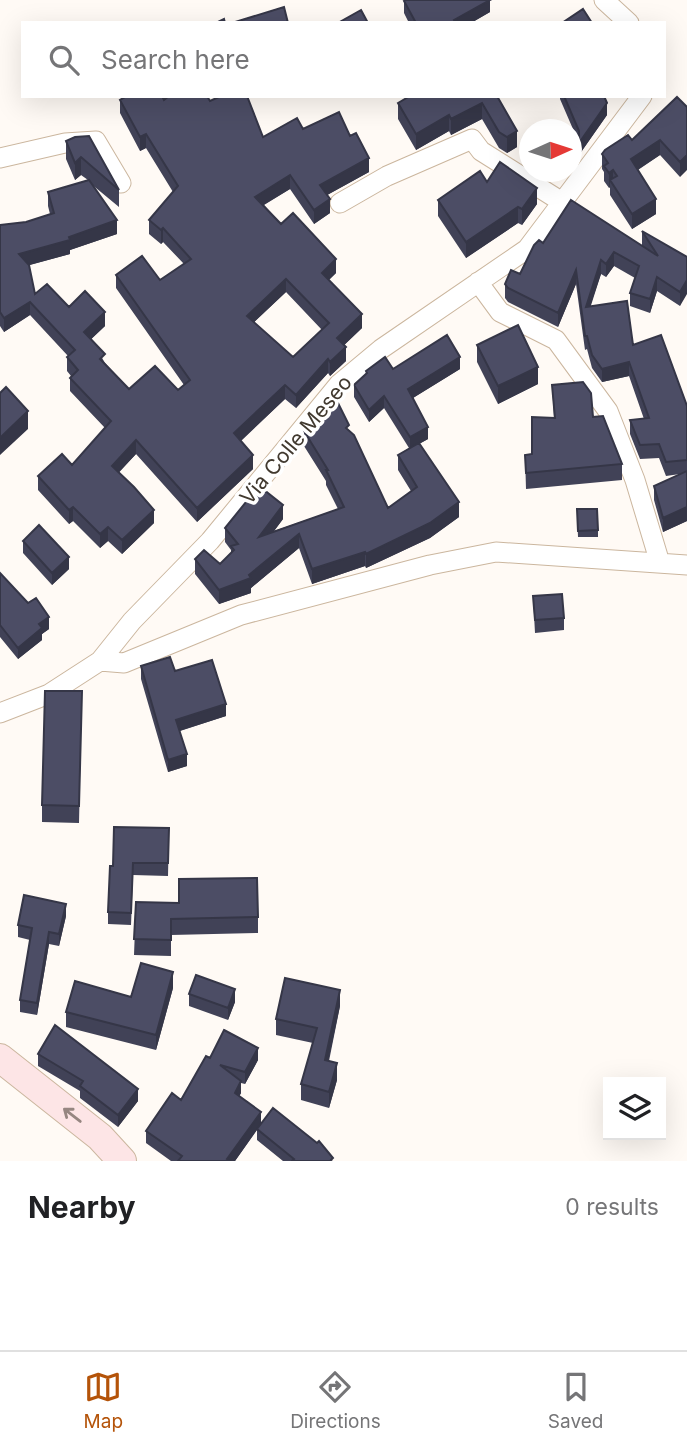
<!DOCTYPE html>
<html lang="en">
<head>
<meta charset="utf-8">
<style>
  :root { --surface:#fff; --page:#f6f6f6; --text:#202124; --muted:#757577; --line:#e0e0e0; --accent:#b45309 }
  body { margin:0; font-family:Inter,sans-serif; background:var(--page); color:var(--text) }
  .controls { position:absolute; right:21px; bottom:21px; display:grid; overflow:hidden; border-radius:0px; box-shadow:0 7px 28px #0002 }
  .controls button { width:63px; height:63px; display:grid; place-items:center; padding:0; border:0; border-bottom:2px solid var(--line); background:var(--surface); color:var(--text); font:35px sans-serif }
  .compass { position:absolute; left:519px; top:119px; width:63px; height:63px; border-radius:50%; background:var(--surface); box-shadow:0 7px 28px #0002; rotate:87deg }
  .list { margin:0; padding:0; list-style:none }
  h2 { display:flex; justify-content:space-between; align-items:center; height:91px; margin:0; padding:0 28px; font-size:30px }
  h2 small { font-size:23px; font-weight:400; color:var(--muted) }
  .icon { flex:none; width:38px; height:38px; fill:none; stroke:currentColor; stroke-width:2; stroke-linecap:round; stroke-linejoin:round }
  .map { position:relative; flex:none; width:687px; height:1161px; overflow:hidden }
  .search { position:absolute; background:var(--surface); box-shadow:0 7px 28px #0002; left:21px; right:21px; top:21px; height:77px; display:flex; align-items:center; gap:18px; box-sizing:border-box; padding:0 24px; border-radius:0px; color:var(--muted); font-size:26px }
  .sheet { height:189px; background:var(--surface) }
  nav { display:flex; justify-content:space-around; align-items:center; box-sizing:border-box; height:98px; border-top:2px solid var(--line); background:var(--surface); font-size:19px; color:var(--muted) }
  nav a { display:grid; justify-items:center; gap:4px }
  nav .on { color:var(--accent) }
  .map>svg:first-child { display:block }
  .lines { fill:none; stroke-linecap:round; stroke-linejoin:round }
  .street-casing { stroke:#cbb69e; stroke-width:21 }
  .secondary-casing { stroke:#cbb69e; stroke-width:30 }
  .street { stroke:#fff; stroke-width:19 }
  .secondary { stroke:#fde5e6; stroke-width:28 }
  .wall { fill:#414257; fill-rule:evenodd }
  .shaded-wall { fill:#353647 }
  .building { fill:#4c4d65; stroke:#353647; stroke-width:2; fill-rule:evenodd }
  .oneway { stroke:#968681 }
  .labels { text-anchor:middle; stroke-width:7; stroke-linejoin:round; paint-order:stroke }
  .street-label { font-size:21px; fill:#41392f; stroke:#fff }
</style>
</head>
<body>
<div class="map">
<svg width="687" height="1161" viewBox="0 0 687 1161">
  <rect width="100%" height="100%" fill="#fffaf5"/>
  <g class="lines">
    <g class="street-casing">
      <path id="street" d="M604,0l25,23
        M0,158l65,-15 31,-2 25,42
        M340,203l47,-27 85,-37 9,12 81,51
        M478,282l22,30 56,28 52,71 27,69 25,83
        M100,661l24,2 117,-48 189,-50 66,-13 191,13
        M0,713l49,-19 51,-33 32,-40 78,-80 129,-157 42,-35 146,-100 115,-153"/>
    </g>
    <g class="secondary-casing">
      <path id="secondary" d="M0,1058l100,79 22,24"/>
    </g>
    <use href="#street" class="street"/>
    <use href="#secondary" class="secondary"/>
  </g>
  <path class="wall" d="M404,1l86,11 -19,11h-62l-5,-10z
    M497,96l20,51 -10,6 -8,-5 -17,-29 -31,16 -2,-4 -33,19 -18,-31v-16z
    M560,96h44l3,19 -28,40v-12l-19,-44z
    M120,100l90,1 53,36 40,-8 66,43 -42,23 3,18 -16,11 -24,-35 -26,16 17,19 55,49 -7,7 33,48 -18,17 2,16 -16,15 -2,-3 -32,35 -11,-9 -44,42 12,28 -56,53 -61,-68 -18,19 36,50 -32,31 -14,-13 -8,7 -27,-27 -4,3 -31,-34v-14l34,-11 33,-37 -35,-37v-13l1,-2 -4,-5v-14l1,-1 -38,-41 -26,17 -4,-6v-101l26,-3 24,-8 -2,-8v-14l40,-12 -7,-5 -6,5 -9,-21v-18l53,49v17l-29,-24 27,51 -47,16v4l-41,11 6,29 34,13 36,19 -14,13 14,24 24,26 49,1 6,-5 -68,-97v-13l44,5 24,-16 -21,-22 -2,2 -12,-10v-14l24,-28 -27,-44 -6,3 -20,-38zM286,292l36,38 -29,27 -39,-35z
    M687,107l-7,70 -20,-22 -22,15 18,44 -24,15 -22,-34v-8l-1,1 -5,-7v-9l-2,-3v-15l30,-14z
    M487,182l50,22 -15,21 -4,-2 -52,35 -28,-42v-16z
    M642,231l45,26 -7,49 -23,-15 -7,22 -20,-7v-13l5,-15 -21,-12 -8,11 -5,-3 -11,32 43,39 54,61v115l-24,11 -9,-32v-14l26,-12 -14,2 -7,-18 -19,1 -10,-25v-14l14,-1 -15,-43 -27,6 -10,-14 -5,-19 -2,1 -9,-66 -18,43 -50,-25 -3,-4v-14l15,-10 23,-31 100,4 -1,-2z
    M477,345l61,39 -40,20 -21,-42z
    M393,369h67l-47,29 15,41 -9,5 40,73 -29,21 -64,30 -1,-2 -53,18 -13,-36 -48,40v5l-32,11 -24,-30v-15l25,5 11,-11v-3l-6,-8v-14l58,-9 -9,12 64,-22 -12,-24v-4l-22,-35v-15l45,-1 39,78 23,-17 -13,-21v-15l11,-7 -25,-40 -15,14 -15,-25v-12l12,-11v-3z
    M552,385l41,32 29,47v16l-96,9 -1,-34 7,-1 22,-36z
    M577,509l21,21v7h-20z
    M23,541l46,28 -17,16 -29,-32z
    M0,573l49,56 -7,5v6l-24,19 -18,-22z
    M533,596l31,22v12l-29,3z
    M141,666l85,50 -46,15 7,35 -19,6 -27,-93z
    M82,691l-3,132 -37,-1v-17z
    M169,828l-1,48 -35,-1 -2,50 -23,-1v-12l5,-46z
    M136,902l122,15v16l-87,2v21l-37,-1z
    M66,916l-7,30 -10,-2 -12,71 -17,-3v-12l10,-60 -12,-3v-12z
    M173,988l-17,62 -90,-23v-15z
    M189,994l46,8 -7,18 -39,-14z
    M340,1006l-11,55 8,19 -8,28 -28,-8v-16l12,-41 -37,-8v-16z
    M38,1054l100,47 -20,26 -38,-29v-7l-42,-25z
    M210,1058l48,2 -13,24 -4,-1v10l-2,3 22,28 72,37h-50l-26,-21v-10l-22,31h-64l-25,-18v-12l35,-31z"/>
  <path class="shaded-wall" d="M490,0v12l-19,11h-17v-3z
    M482,103v16l-31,16v-16z
    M607,103v12l-28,40v-12z
    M449,115v16l-33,19v-16z
    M517,131v16l-10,6v-16z
    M146,134v14l-6,3v-14z
    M660,140v15l-29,19v-15z
    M687,155v15l-7,7v-15z
    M81,157v18l-6,5v-17z
    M369,158v14l-49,27v-14z
    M613,170v14l-3,-4v7l-1,1v-15z
    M290,175v14l-35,21v-13z
    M537,188v16l-15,21v-16z
    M330,199v14l-16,11v-14z
    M656,199v15l-24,15v-15z
    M518,207v16l-52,35v-16z
    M117,220v14l-47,16v4l-51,14v-14z
    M163,228v14l-2,2v-14z
    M614,252v14l-8,11v-13z
    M336,259v14l-14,13v-13z
    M601,260v14l-15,47v-14z
    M576,270v14l-18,43v-14z
    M657,277v14l-7,22v-14z
    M286,279v13l-39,37v-13z
    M687,280v14l-7,12v-14z
    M30,302v13l-26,17v-14z
    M105,312v14l-21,20v-14z
    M362,314v14l-25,24v-14z
    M346,347v14l-16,15v-14z
    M460,357v12l-52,32v-12z
    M328,359v14l-32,35v-13z
    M629,362v14l-27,6v-13z
    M538,367v17l-40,20v-18z
    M285,385v14l-51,48v-14z
    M384,396v12l-15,14v-12z
    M28,411v18l-28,26v-17z
    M428,427v12l-18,10v-12z
    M136,440v14l-24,26v-14z
    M253,455v14l-56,53v-14z
    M459,502v15l-29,21 -64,30v-14z
    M283,505v14l-24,32v-14z
    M73,507v14l-4,3v-14z
    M687,507v14l-24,11v-14z
    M154,510v13l-32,31v-14z
    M108,527v14l-8,7v-14z
    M299,534v14l-48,40v5l-32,11v-14l30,-15z
    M365,552v14l-53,18v-15z
    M69,557v12l-17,16v-12z
    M49,617v12l-7,5v6l-24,19v-11l21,-24z
    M226,704v12l-50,16v-12z
    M187,754v12l-19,6v-12z
    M66,904v12l-7,30v-12z
    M49,932v12l-12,71v-12z
    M173,972v16l-17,62v-15z
    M235,989v13l-7,18v-12z
    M340,990v16l-15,70v-16z
    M258,1048v12l-13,24v-12z
    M337,1063v17l-8,28v-16z
    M241,1081v12l-6,12v-12z
    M138,1089v12l-20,26v-12z
    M261,1112v12l-26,37h-8v-2z"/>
  <path class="building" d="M406,0h84l-36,20 2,3h-40l-12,-22z
    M284,7l4,16h-56z
    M583,9l9,14h-30z
    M361,10l7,13h-30z
    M224,19l1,4h-9z
    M127,96h35l2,4 5,-4h38l3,5 11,-5h26l16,41 34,-19 6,11 36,-17 11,24 6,-3 13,25 -49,27 10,14 -16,11 -24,-35 -35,22 26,27 12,-11 43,46 -14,14 40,41 -25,24 9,9 -16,15 -2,-3 -32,36 -11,-10 -51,48 19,22 -56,53 -61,-68 -24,26 22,21 20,23 -32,30 -14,-13 -8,7 -27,-27 -4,3 -31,-34 24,-22 10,11 39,-44 -41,-43 8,-8 -11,-13 8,-7 -45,-48 -26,16 -4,-6v-87l26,-3 28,-9 -6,-21 41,-12 28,40 -48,17 1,3 -51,14 10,11 6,29 12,-10 22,23 16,-16 20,21 -21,20 21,22 -5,5 29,30 26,-23 23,24 12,-10 -74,-105 26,-19 18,24 31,-21 -28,-31 -2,2 -12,-10 29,-34 -32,-52 -6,3 -20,-37zM286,279l43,44 -36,34 -46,-41z
    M410,96h87l20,35 -10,6 -8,-5 -17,-29 -31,16 -2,-4 -33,19 -18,-31z
    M564,96h40l3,7 -28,40v-12z
    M677,97l10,10v48l-7,7 -20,-22 -29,19 25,40 -24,15 -22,-34 7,-4 -4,-6 -4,3 -5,-7 4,-3 -6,-9 3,-4 23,-15 4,5z
    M89,136l30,54 -38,-33 -6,6 -9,-22 9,-4z
    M500,162l37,26 -15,21 -4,-2 -52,35 -28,-42 42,-29 7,11z
    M571,200l87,56 -16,-25 45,26v23l-7,12 -23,-15 -7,22 -20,-6 9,-27 -25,-14 -8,12 -5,-4 -15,47 41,-6 6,44 28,-10 26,71v54l-21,2 -7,-18 -19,1 -10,-25 19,-2 -20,-56 -27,7 -10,-14 -5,-19h-2l-9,-66 -18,43 -50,-25 -3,-4 6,-14 9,4 14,-29 5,-5 4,3z
    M518,325l20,42 -40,19 -21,-41z
    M447,335l13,22 -52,32 20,38 -18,10 -26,-41 -15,14 -15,-25 13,-12 -1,-2 19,-14 8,12z
    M583,382l8,11 2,24 10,-1 19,48 -96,9 -1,-18 7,-1v-37l23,1 -3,-33z
    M6,387l22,24 -28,27v-45z
    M336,399l13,26 -3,3 8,7 34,73 29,-21 -19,-32 21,-12 40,59 -29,21 -64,31 -1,-2 -53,17 -13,-35 -50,41 2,3 -32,12 -24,-31 9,-9 16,14 14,-14 -3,-4 7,-2 -13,-16 34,-42 24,19 -24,32 85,-30 -18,-37h2l-24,-39z
    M687,471v36l-24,11 -9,-32z
    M577,509h20l1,21 -20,1z
    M39,525l30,32 -17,16 -29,-32z
    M0,573l28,30 8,-5 13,19 -10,7 3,4 -24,20 -18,-23z
    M562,594l2,24 -29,2 -2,-24z
    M170,657l5,14 37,-11 14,44 -50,16 11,34 -19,6 -27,-94z
    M45,691h37l-3,115 -37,-1z
    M114,827l55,1 -1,35h-35l-2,50 -23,-1 2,-46h3z
    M257,878l1,39 -87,2v21l-37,-1 2,-37 43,1v-24z
    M24,895l42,9 -7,30 -10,-2 -12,71 -17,-3 12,-72 -14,-3z
    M141,963l32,9 -17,63 -90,-23 9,-31 56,16z
    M196,975l39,14 -7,19 -39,-14z
    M285,978l55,12 -15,70 12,3 -8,29 -28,-8 16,-56 -41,-9z
    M55,1025l83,64 -20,26 -38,-29 3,-5 -45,-27z
    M224,1030l34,18 -13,24 -25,-7 21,16 -6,12 26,19 -34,47 3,2h-52l4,-5 -36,-25 26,-38 9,7 25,-44 4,2z
    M273,1108l44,35 2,-2 14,17 -3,3h-38l2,-2 -37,-30z"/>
  <defs><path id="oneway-shaft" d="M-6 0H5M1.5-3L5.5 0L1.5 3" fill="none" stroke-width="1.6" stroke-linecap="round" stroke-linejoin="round" transform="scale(1.75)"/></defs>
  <use class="oneway" href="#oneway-shaft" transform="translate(72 1115) rotate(-142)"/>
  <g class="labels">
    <g class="street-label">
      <text transform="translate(296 440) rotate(-50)" y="7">Via Colle Meseo</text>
    </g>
  </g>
</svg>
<div class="controls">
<button><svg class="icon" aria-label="layers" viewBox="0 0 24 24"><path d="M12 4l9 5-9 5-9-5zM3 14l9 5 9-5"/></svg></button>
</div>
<svg class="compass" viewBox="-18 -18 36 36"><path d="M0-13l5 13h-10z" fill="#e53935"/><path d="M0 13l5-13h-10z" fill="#757577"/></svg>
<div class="search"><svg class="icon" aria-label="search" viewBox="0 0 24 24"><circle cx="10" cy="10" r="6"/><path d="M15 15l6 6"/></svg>Search here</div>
</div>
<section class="sheet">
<h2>Nearby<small>0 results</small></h2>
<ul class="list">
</ul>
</section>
<nav>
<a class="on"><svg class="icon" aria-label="map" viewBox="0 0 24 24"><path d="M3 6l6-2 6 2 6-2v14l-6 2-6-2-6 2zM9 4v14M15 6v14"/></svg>Map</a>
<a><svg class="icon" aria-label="directions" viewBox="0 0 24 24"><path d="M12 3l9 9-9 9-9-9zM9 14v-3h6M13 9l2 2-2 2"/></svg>Directions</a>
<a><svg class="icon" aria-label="saved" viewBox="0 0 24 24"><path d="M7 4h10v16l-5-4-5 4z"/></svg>Saved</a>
</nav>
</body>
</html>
